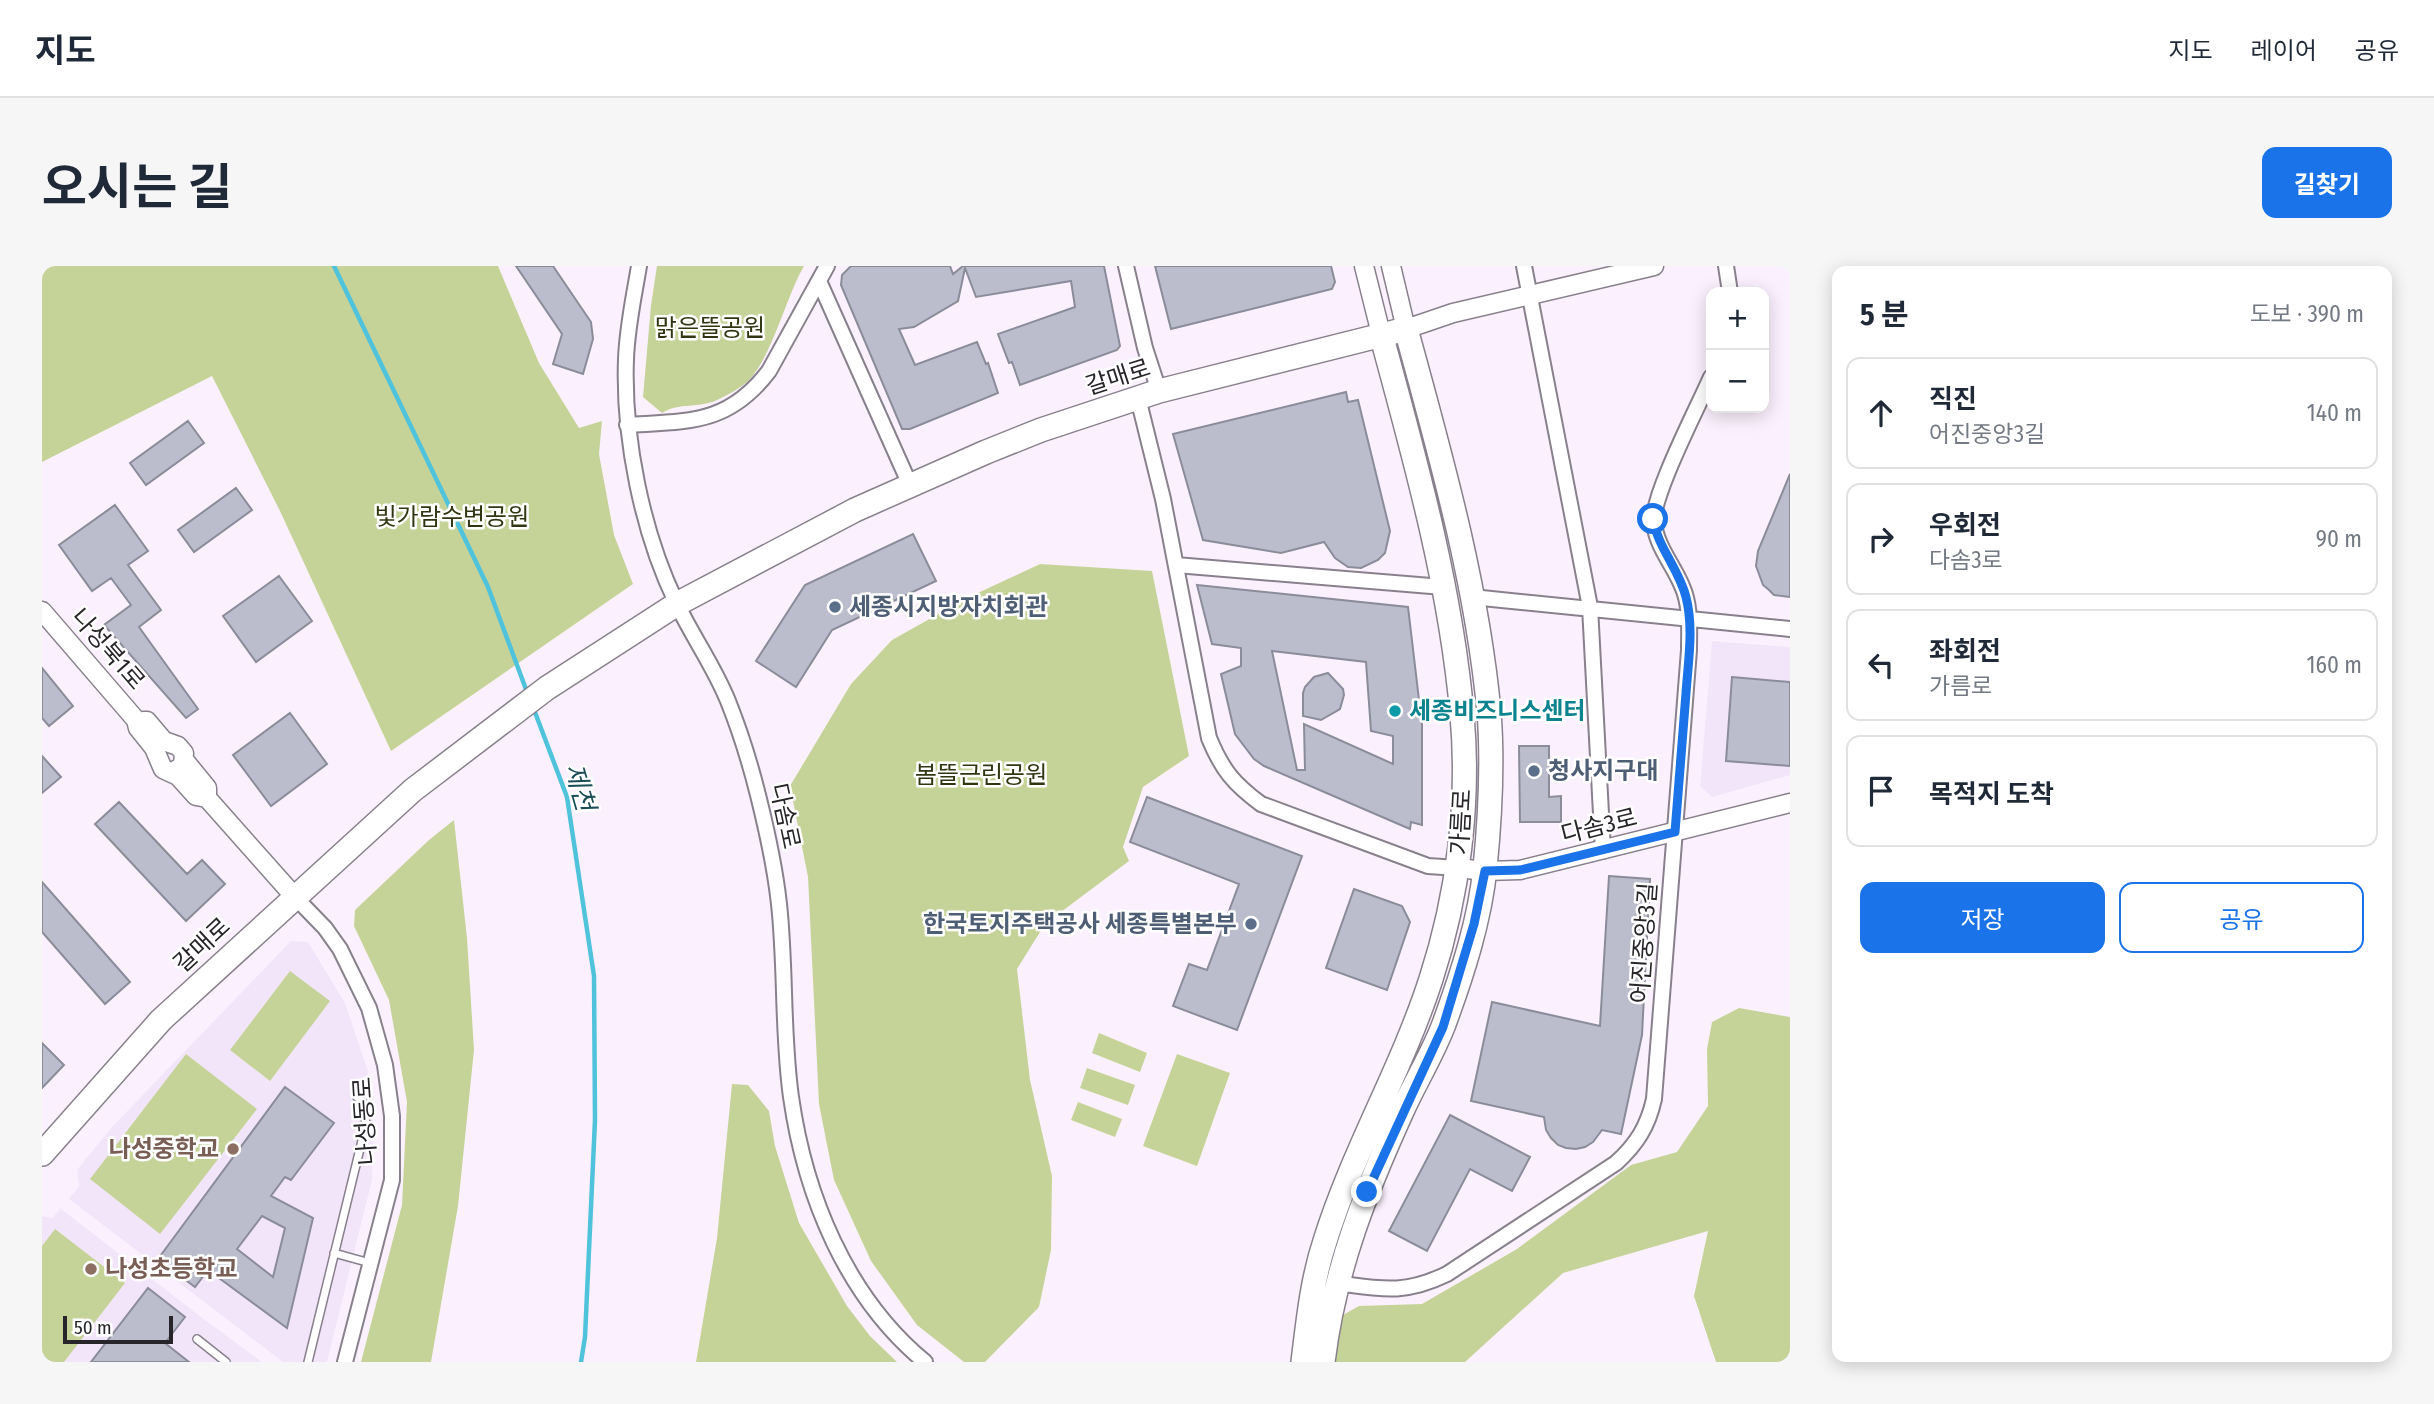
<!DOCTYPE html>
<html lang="ko">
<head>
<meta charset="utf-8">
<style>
  :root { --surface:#fff; --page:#f6f6f7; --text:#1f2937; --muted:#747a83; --line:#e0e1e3; --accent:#1a73e8 }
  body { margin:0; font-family:"Fira Sans Condensed","Noto Sans KR",sans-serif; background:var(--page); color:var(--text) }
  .controls { position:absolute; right:21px; top:21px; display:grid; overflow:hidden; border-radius:14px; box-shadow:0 4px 18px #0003 }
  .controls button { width:63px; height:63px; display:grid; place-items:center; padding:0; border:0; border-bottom:2px solid var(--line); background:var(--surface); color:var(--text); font:35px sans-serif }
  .scale { position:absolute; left:21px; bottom:18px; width:110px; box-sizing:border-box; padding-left:7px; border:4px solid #28252a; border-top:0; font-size:19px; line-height:24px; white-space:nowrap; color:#28252a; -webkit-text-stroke:5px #fff; paint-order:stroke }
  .stop { position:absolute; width:21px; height:21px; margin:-16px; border:5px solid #1a73e8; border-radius:50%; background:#fff }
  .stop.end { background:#1a73e8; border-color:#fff; box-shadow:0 2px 7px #0008 }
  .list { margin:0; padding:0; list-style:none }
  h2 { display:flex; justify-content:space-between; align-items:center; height:91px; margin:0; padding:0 28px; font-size:30px }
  h2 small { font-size:23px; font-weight:400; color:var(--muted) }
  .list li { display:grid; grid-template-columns:46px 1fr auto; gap:21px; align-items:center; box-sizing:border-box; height:112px; margin:0 14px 14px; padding:0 14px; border:2px solid var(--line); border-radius:14px }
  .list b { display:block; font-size:26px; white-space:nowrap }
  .list p { margin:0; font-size:23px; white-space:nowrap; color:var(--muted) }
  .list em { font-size:23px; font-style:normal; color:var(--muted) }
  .actions { display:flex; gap:14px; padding:21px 28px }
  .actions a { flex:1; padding:16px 0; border:2px solid var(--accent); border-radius:14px; text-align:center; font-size:24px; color:var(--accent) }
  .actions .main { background:var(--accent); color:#fff }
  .icon { flex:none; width:38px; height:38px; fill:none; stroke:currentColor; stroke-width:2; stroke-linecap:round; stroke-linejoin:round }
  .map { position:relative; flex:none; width:1748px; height:1096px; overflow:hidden; border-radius:14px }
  header { display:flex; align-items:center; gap:42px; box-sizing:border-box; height:98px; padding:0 35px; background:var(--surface); border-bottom:2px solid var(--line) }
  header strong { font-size:33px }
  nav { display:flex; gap:38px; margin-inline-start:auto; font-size:24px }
  .intro { display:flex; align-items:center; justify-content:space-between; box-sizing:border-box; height:168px; padding:0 42px }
  h1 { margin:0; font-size:49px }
  .button { padding:18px 32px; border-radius:14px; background:var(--accent); color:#fff; font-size:24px; font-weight:700 }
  main { display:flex; gap:42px; padding:0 42px }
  aside { flex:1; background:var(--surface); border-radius:14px; box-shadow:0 4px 18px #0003 }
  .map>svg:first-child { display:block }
  .built { fill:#f3e5f9 }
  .green { fill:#c6d398 }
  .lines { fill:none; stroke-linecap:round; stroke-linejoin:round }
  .stream { stroke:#4fc2dc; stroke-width:4.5 }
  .building { fill:#bcbdcc; stroke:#8b8c9a; stroke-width:2; fill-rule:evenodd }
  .service-casing { stroke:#88808c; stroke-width:10 }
  .minor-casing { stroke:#88808c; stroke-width:18 }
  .tertiary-casing { stroke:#88808c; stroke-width:21 }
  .primary-casing { stroke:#88808c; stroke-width:26 }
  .service { stroke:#fff; stroke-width:7 }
  .minor { stroke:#fff; stroke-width:14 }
  .tertiary { stroke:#fff; stroke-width:18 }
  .primary { stroke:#fff; stroke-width:23 }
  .route { stroke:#1a73e8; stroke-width:9 }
  .service-dot { fill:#5c6f8a; stroke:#fff; stroke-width:2.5 }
  .culture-dot { fill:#0f9aa8; stroke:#fff; stroke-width:2.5 }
  .education-dot { fill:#8d6e63; stroke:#fff; stroke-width:2.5 }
  .labels { text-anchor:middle; stroke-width:5; stroke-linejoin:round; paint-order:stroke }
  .park-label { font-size:24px; fill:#303612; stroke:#fff }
  .street-label { font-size:24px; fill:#28252a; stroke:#fff }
  .service-label { font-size:24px; font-weight:bold; fill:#4e5e75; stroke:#fff; text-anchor:start }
  .culture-label { font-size:24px; font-weight:bold; fill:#0d838f; stroke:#fff; text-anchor:start }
  .education-label { font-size:24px; font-weight:bold; fill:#785e54; stroke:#fff; text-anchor:end }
  .water-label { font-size:26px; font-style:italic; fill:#1b4d58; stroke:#fff }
</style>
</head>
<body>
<header>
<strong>지도</strong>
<nav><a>지도</a><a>레이어</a><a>공유</a></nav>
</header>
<div class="intro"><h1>오시는 길</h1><a class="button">길찾기</a></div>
<main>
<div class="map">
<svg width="1748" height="1096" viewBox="0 0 1748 1096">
  <rect width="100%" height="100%" fill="#fbf1fe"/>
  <path class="built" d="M1670,375l78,6v128l-78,22 -12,-11z
    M249,675l17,1 37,61 23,68 6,58 -2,51 -45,182h-44l-214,-163 10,-13 -2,-16 34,-42z
    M18,942l145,112 57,42h-220v-146l11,2z"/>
  <path class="green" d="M0,0h456l41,97 40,65 23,-7 -3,33 15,81 19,49 -242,167 -111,-240 -68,-135 -170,86z
    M615,0h147c-18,31 -33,94 -57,116 -8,7 -20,13 -28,17 -18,10 -41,3 -57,14l-19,-16 8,-92z
    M998,298l112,7 37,185 -46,31 -20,60 6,14 -84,63 -28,45 13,111 22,96 -1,74 -12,57 -54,55h-21l-47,-37 -46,-64 -37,-81 -15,-76 -11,-227 -18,-91 61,-102 41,-44 75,-42z
    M412,554l13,118 7,112 -16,156 -27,156h-70l41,-157 5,-103 -18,-102 -35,-74 1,-16 74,-70z
    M248,705l40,30 -60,80 -40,-31z
    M1697,742l51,9v345h-74l-22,-66 14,-65 -145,42 -98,89h-130l6,-46 18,-10 63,-2 95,-55 114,-84 46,-13 31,-46 -1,-57 5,-27z
    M1057,767l48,20 -7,19 -48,-19z
    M144,788l71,55 -97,125 -70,-55z
    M1135,788l53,19 -33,93 -54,-20z
    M1045,802l48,17 -7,20 -48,-17z
    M690,818l16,1 21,26 6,35 24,77 48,83 23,30 27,26h-201l21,-124z
    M1036,836l44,17 -7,18 -44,-17z
    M13,963l70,54 -61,79h-22v-116z"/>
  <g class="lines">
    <path class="stream" d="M292,0l154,321 39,105
      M491,441l34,90 27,179 1,144 -10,217 -4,25"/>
  </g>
  <path class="building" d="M474,0h37l38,56 2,17 -10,35 -30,-10 9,-30z
    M809,0h99l3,8 10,-8h141l16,80 -3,4 -97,35 -8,-23 -3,1 -11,-29 77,-27 -4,-26 -95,16 -11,-29 -7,33 -44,26 -15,2 16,36 62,-23 9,22 2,-1 10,30 -88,36h-8l-61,-144 1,-10z
    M1113,0h176l4,16 -3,7 -161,40z
    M1304,126l2,10 10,-2 32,131 -5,22 -7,7 -17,8 -13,-1 -13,-9 -11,-16 -43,11 -78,-13 -30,-106z
    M146,155l16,22 -58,42 -16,-22z
    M1748,208v123l-16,-2 -5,-5 -6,-5 -7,-19 2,-15z
    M194,222l16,22 -58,42 -16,-22z
    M73,239l33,46 -20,14 33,45 -22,17 59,82 -12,9 -82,-93 27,-20 -20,-27 -19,13 -33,-46z
    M871,268l23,47 -104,49 -36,57 -40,-26 49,-76z
    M237,310l33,45 -56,41 -33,-46z
    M1155,319l211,22 14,118v100l-11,-3 -1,7 -146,-63 -10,-7 -19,-25 -14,-60 20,-8v-18l-29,-4zM1230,385l94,11 5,69 22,5v28l-89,-40 1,46h-8z
    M0,402l31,38 -24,20 -7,-8z
    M1286,407l15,16 1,6 -4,14 -19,11 -18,-4v-23l2,-6 9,-10z
    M1690,411l58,5v84l-64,-5z
    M248,447l37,51 -56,42 -38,-51z
    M1477,480h30v51l12,-1v26h-41z
    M0,490l19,21 -19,16z
    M1105,531l155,59 -65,174 -64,-24 16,-42 18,6 32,-86 -109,-42z
    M77,536l68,72 15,-14 23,24 -39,37 -91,-97z
    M1567,610l41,3 -8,156 -21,99 -19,-4 -9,12 -8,5 -9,2 -10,-1 -8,-3 -7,-7 -5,-8 -2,-13 -73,-16 21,-99 108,24z
    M0,616l88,100 -25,22 -63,-72z
    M1312,623l48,17 8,16 -23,68 -61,-22z
    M0,777l22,22 -22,23z
    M243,821l49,36 -43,57 -6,-3 -14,19 42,22 -26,110 -79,-58 -13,17 -37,-28zM220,950l23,12 -12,49 -36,-28z
    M1408,849l80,42 -18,34 -42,-22 -43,82 -38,-20z
    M106,1022l37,29 -20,26 24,19h-98z"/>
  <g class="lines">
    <g class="service-casing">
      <path id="service" d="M292,987l36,10
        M155,1073l29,23
        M266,1096l58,-238 -3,-22 -6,-5"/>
    </g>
    <g class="minor-casing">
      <path id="minor" d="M597,0c-5,30 -12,62 -13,93 -3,78 16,173 50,243 16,34 38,64 52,99 12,30 22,62 30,94 9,36 17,72 21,109 7,64 3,129 12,193 14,98 55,200 134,265
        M1084,0l19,82 14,43
        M1482,0l66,341 13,244
        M1684,0l4,26
        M777,15l91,204
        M1096,132l25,101 46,239c13,32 25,46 52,66l167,62 30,2
        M585,159c61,-4 101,0 142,-54l58,-105
        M1134,299l267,22
        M1430,331l318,32
        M252,630l31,32 15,21 29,59 16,57 7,51v64l-47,182
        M1294,1017c45,6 68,12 111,-9l169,-111c21,-19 32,-37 38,-64l35,-449c0,-22 2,-44 -7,-64 -9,-22 -26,-40 -28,-64 -3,-25 45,-117 57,-145"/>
    </g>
    <g class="tertiary-casing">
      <path id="tertiary" d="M1322,0l17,68
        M1349,0l15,63 47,-16 201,-47
        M0,345l94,109 2,8 16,20 9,21 15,7 18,20 11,2 87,98
        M101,455h4l17,20 14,5 6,7 -1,13 -11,6
        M143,495l22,27v10
        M1416,602l27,3 35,-1 270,-67"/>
    </g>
    <g class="primary-casing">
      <path id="primary" d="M0,888l119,-134 252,-230 134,-102 130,-84 178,-94 131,-58 55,-22 118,-39 247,-62c34,125 71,253 83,383 4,51 1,106 -4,156 -5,52 -23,107 -41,156 -11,29 -27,55 -40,83 -38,83 -70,163 -81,255
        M1261,1096c5,-41 9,-82 22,-121 28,-90 77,-172 106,-262 27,-83 39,-176 31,-264 -11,-128 -47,-256 -81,-381"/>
    </g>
    <use href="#service" class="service"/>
    <use href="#minor" class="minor"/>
    <use href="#tertiary" class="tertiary"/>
    <use href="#primary" class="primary"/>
  </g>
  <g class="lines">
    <path class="route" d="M1325,926l76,-165 31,-103 11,-53 35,-1 155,-38c4,-46 7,-93 11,-139 2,-30 8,-65 0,-96 -7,-28 -28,-49 -33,-78"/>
  </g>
  <g class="service-dot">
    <circle cx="793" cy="341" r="7"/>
    <circle cx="1492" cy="505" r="7"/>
    <circle cx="1209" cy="658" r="7"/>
  </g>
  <circle class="culture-dot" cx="1353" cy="445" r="7"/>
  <g class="education-dot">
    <circle cx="191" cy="883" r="7"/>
    <circle cx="49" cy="1003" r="7"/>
  </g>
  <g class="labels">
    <g class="park-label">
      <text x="668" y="70">맑은뜰공원</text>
      <text x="410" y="259">빛가람수변공원</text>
      <text x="939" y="517">봄뜰근린공원</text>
    </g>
    <g class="street-label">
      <text transform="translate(1076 111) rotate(-18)" y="8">갈매로</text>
      <text transform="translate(66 383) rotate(49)" y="8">나성북1로</text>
      <text transform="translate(743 550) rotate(78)" y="8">다솜로</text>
      <text transform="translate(1419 556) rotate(-87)" y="8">가름로</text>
      <text transform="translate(1557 560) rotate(-14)" y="8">다솜3로</text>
      <text transform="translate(1602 677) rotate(-86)" y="8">어진중앙3길</text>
      <text transform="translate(160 679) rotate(-43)" y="8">갈매로</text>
      <text transform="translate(323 855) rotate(-94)" y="8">나성동로</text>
    </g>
    <g class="service-label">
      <text x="807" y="349">세종시지방자치회관</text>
      <text x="1506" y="513">청사지구대</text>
      <text x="1195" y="666" text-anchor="end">한국토지주택공사 세종특별본부</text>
    </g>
    <g class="culture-label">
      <text x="1367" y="453">세종비즈니스센터</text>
    </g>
    <g class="education-label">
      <text x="177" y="891">나성중학교</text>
      <text x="63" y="1011" text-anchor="start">나성초등학교</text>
    </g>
    <g class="water-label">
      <text transform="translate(538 521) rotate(74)" y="9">제천</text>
    </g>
  </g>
</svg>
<div class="controls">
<button>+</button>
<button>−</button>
</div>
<div class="scale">50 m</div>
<div class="stop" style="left:1611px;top:253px"></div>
<div class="stop end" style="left:1325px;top:926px"></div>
</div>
<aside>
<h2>5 분<small>도보 · 390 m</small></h2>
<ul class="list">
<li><svg class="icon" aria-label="ahead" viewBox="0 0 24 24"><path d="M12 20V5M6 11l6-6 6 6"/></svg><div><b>직진</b><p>어진중앙3길</p></div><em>140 m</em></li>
<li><svg class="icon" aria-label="right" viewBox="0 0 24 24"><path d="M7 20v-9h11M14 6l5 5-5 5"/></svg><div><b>우회전</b><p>다솜3로</p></div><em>90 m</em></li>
<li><svg class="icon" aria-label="left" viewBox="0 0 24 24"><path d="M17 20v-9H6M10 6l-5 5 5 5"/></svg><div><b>좌회전</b><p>가름로</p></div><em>160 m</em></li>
<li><svg class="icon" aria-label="arrive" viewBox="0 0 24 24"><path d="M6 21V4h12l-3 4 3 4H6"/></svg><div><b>목적지 도착</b></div></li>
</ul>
<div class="actions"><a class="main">저장</a><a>공유</a></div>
</aside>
</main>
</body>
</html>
